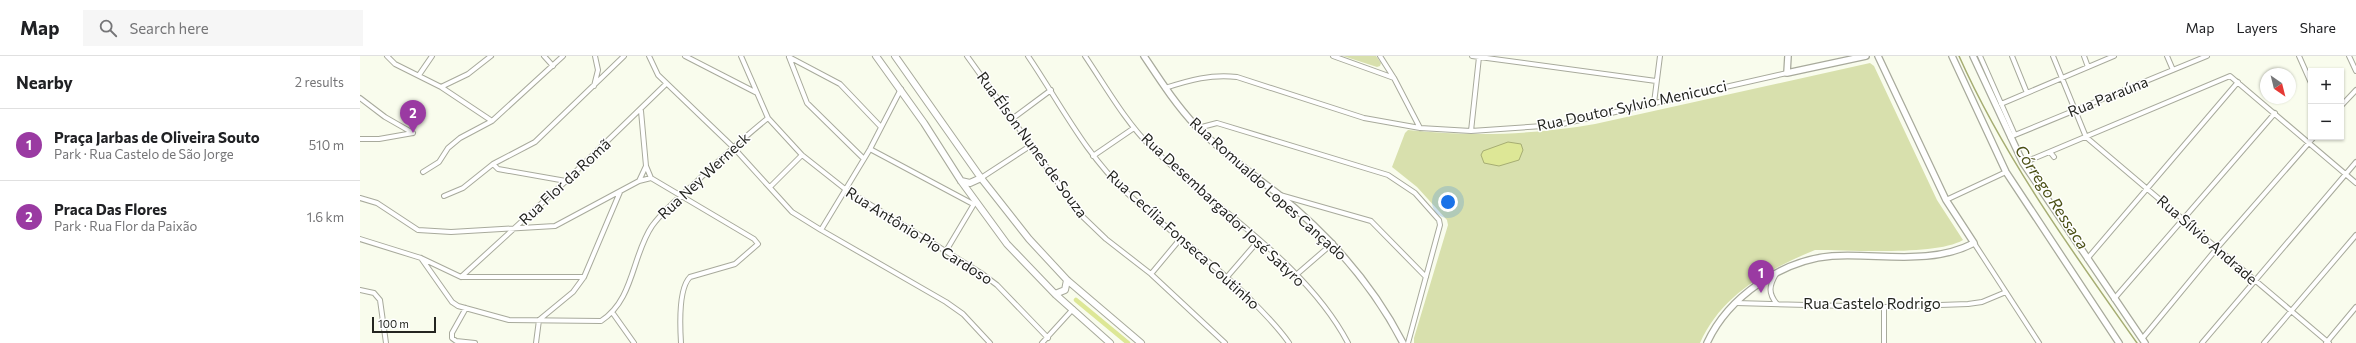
<!DOCTYPE html>
<html lang="en">
<head>
<meta charset="utf-8">
<style>
  :root { --surface:#fff; --page:#f6f6f6; --text:#202124; --muted:#757577; --line:#e0e0e0; --accent:#9a3aa2 }
  body { margin:0; font-family:Commissioner,sans-serif; background:var(--page); color:var(--text) }
  .controls { position:absolute; right:12px; top:12px; display:grid; overflow:hidden; border-radius:0px; box-shadow:0 1px 3px #0004 }
  .controls button { width:36px; height:36px; display:grid; place-items:center; padding:0; border:0; border-bottom:1px solid var(--line); background:var(--surface); color:var(--text); font:20px sans-serif }
  .compass { position:absolute; left:1900px; top:12px; width:36px; height:36px; border-radius:50%; background:var(--surface); box-shadow:0 1px 3px #0004; rotate:145deg }
  .scale { position:absolute; left:12px; bottom:10px; width:64px; box-sizing:border-box; padding-left:4px; border:2px solid #242520; border-top:0; font-size:11px; line-height:14px; white-space:nowrap; color:#242520; -webkit-text-stroke:3px #fff; paint-order:stroke }
  .you { position:absolute; left:1088px; top:146px; width:14px; height:14px; margin:-10px; border:3px solid #fff; border-radius:50%; background:#1a73e8; box-shadow:0 0 0 6px #1a73e833 }
  .badge { display:grid; place-items:center; width:26px; height:26px; border-radius:50%; background:var(--accent); color:#fff; font-size:13px; font-weight:700 }
  .pin { position:absolute; translate:-50% -33px; filter:drop-shadow(0 1px 2px #0008) }
  .pin::after { content:''; position:absolute; top:21px; width:14px; height:12px; background:inherit; clip-path:polygon(0 0,100% 0,50% 100%) }
  .list { margin:0; padding:0; list-style:none }
  h2 { display:flex; justify-content:space-between; align-items:center; height:52px; margin:0; padding:0 16px; font-size:17px }
  h2 small { font-size:13px; font-weight:400; color:var(--muted) }
  .list li { display:grid; grid-template-columns:26px 1fr auto; gap:12px; align-items:center; box-sizing:border-box; height:72px; padding:0 16px; border-top:1px solid var(--line) }
  .list b { display:block; font-size:15px; white-space:nowrap }
  .list p { margin:0; font-size:13px; white-space:nowrap; color:var(--muted) }
  .list em { font-size:13px; font-style:normal; color:var(--muted) }
  .icon { flex:none; width:22px; height:22px; fill:none; stroke:currentColor; stroke-width:2; stroke-linecap:round; stroke-linejoin:round }
  .map { position:relative; flex:none; width:1996px; height:287px; overflow:hidden }
  header { display:flex; align-items:center; gap:24px; box-sizing:border-box; height:56px; padding:0 20px; background:var(--surface); border-bottom:1px solid var(--line) }
  header strong { font-size:19px }
  nav { display:flex; gap:22px; margin-inline-start:auto; font-size:14px }
  .search { width:280px; height:36px; background:var(--page); display:flex; align-items:center; gap:10px; box-sizing:border-box; padding:0 14px; border-radius:0px; color:var(--muted); font-size:15px }
  main { display:flex }
  aside { flex:1; background:var(--surface) }
  .map>svg:first-child { display:block }
  .green { fill:#d8e0ad }
  .water { fill:#dde796; stroke:#a6ad73 }
  .lines { fill:none; stroke-linecap:round; stroke-linejoin:round }
  .stream { stroke:#a6ad73; stroke-width:1.5 }
  .canal { stroke:#dde796; stroke-width:4.5 }
  .street-casing { stroke:#a8aa9c; stroke-width:6 }
  .secondary-casing { stroke:#a8aa9c; stroke-width:8 }
  .primary-casing { stroke:#a8aa9c; stroke-width:8 }
  .street { stroke:#fff; stroke-width:4 }
  .secondary { stroke:#fff; stroke-width:5.5 }
  .primary { stroke:#fff; stroke-width:6 }
  .labels { text-anchor:middle; stroke-width:3; stroke-linejoin:round; paint-order:stroke }
  .street-label { font-size:15px; fill:#242520; stroke:#fff }
  .water-label { font-size:16px; font-style:italic; fill:#4a4f14; stroke:#fff }
</style>
</head>
<body>
<header>
<strong>Map</strong>
<div class="search"><svg class="icon" aria-label="search" viewBox="0 0 24 24"><circle cx="10" cy="10" r="6"/><path d="M15 15l6 6"/></svg>Search here</div>
<nav><a>Map</a><a>Layers</a><a>Share</a></nav>
</header>
<main>
<aside>
<h2>Nearby<small>2 results</small></h2>
<ul class="list">
<li><span class="badge">1</span><div><b>Praça Jarbas de Oliveira Souto</b><p>Park · Rua Castelo de São Jorge</p></div><em>510 m</em></li>
<li><span class="badge">2</span><div><b>Praca Das Flores</b><p>Park · Rua Flor da Paixão</p></div><em>1.6 km</em></li>
</ul>
</aside>
<div class="map">
<svg width="1996" height="287" viewBox="0 0 1996 287">
  <rect width="100%" height="100%" fill="#f9fced"/>
  <path class="green" d="M983,0h33l5,7 -1,3 -3,1z
    M1510,7l4,3 63,134 26,40c-27,16 -114,10 -148,10 -47,19 -94,45 -115,93h-286v-5l34,-113 -1,-5 -30,-33 -25,-20 13,-34 3,-3c66,7 122,5 187,-6z"/>
  <path class="water" d="M1148,86l13,2 2,6 -4,10 -20,6 -15,-3 -3,-8 2,-4z"/>
  <g class="lines">
    <path class="stream" d="M1599,0c46,103 113,195 178,287"/>
    <path class="canal" d="M716,244l52,43"/>
    <g class="street-casing">
      <path id="street" d="M27,0l8,8 46,23 51,34
        M184,0l9,10
        M289,0l9,19 75,72 59,65 29,18 125,72 17,12 27,29
        M325,0l72,37
        M381,0l27,62 34,37 43,34 136,84 16,12 51,53
        M607,0l114,159 25,24 45,35 74,69
        M668,0c32,47 57,98 99,137 40,37 85,68 124,107 13,13 27,27 38,43
        M725,0c21,31 40,65 66,91 64,62 155,116 197,196
        M973,0l61,22
        M1020,0l14,22 26,50
        M1112,0l184,25
        M1620,0l35,79
        M1652,0l15,37
        M1693,0l33,81 243,206
        M1724,0l4,11
        M1807,0l6,14
        M1939,0l12,27
        M1989,0l7,15
        M429,1l18,46 57,56
        M429,1l51,27 41,43
        M59,19l13,-19
        M234,30l4,-16 -3,-14
        M81,31l27,-13 23,-18
        M805,32c25,-8 46,-14 72,-11l127,41 56,10 51,3 87,-6 229,-52
        M0,42l25,19 28,16
        M1294,47l6,-47
        M1641,48l113,-48
        M1981,50l15,-16
        M652,63l39,-29
        M838,72l19,-5 171,52 27,18 24,27 1,5 -32,118
        M1111,75l8,-74
        M1650,81l197,-81
        M0,83h19l34,-6
        M510,93l103,55
        M1690,96l4,5
        M733,100l41,-28
        M1663,107l207,-87 126,107
        M133,108l5,5 68,12
        M286,110l5,12 103,61 4,5 -23,20 -45,13c-12,12 -10,50 -9,66
        M63,116l16,-10 9,-14 12,-10 32,-17 71,-65
        M621,122l49,-32
        M279,125l7,-15 -5,-55
        M410,131l32,-32
        M920,139l91,26 55,56
        M84,140l19,-8 30,-24 42,-22 89,-86
        M0,142l17,5 41,27 33,2 104,-6 84,-45 12,-3
        M1586,144l60,-28
        M461,174l49,-81 31,-60
        M0,183l61,19 40,19h123
        M1614,187l65,100
        M586,195l28,-47
        M61,202l31,44 6,4 51,14 92,1c33,-21 31,-66 51,-95 11,-15 27,-29 41,-41 24,-23 49,-46 75,-67
        M1727,203l151,-177
        M791,218l30,-36
        M1416,218c-7,12 -8,19 1,30
        M936,219l37,-32
        M101,221l105,-96 100,-97
        M867,221l32,-37
        M0,234l14,3 6,7 6,43
        M1754,243l161,-186
        M1376,247l148,4 84,-3 14,-2 24,-10
        M1524,251v36
        M106,252l-14,25v5l4,3 19,2
        M252,256l22,31
        M1782,283l76,-92 96,-110
        M176,287l3,-23 34,-28 11,-15 36,-85
        M682,287l31,-34
        M1842,287l154,-181
        M1904,287l92,-108
        M1966,287l30,-36"/>
    </g>
    <g class="secondary-casing">
      <path id="secondary" d="M784,0c16,24 32,49 52,70 24,25 54,46 82,68 52,42 94,89 125,149
        M1428,0l-1,17 79,-17
        M1592,0l54,116 113,171
        M1613,0l50,107 122,180
        M1347,287c21,-46 75,-83 125,-87 47,-3 98,10 142,-13l-28,-43 -68,-144"/>
    </g>
    <g class="primary-casing">
      <path id="primary" d="M516,0l48,67 37,58 46,63 48,50 55,49
        M535,0l86,122 48,61 38,41 74,63
        M601,125l9,2 11,-5
        M695,238l10,-4 2,-10"/>
    </g>
    <use href="#street" class="street"/>
    <use href="#secondary" class="secondary"/>
    <use href="#primary" class="primary"/>
  </g>
  <g class="labels">
    <g class="street-label">
      <text transform="translate(1748 41) rotate(-22)" y="5">Rua Paraúna</text>
      <text transform="translate(1272 50) rotate(-12)" y="5">Rua Doutor Sylvio Menicucci</text>
      <text transform="translate(672 89) rotate(54)" y="5">Rua Élson Nunes de Souza</text>
      <text transform="translate(344 120) rotate(-43)" y="5">Rua Ney Werneck</text>
      <text transform="translate(205 126) rotate(-43)" y="5">Rua Flor da Romã</text>
      <text transform="translate(908 133) rotate(42)" y="5">Rua Romualdo Lopes Cançado</text>
      <text transform="translate(863 154) rotate(43)" y="5">Rua Desembargador José Satyro</text>
      <text transform="translate(559 180) rotate(32)" y="5">Rua Antônio Pio Cardoso</text>
      <text transform="translate(823 184) rotate(42)" y="5">Rua Cecília Fonseca Coutinho</text>
      <text transform="translate(1847 184) rotate(41)" y="5">Rua Sílvio Andrade</text>
      <text x="1512" y="253">Rua Castelo Rodrigo</text>
    </g>
    <g class="water-label">
      <text transform="translate(1692 141) rotate(57)" y="6">Córrego Ressaca</text>
    </g>
  </g>
</svg>
<div class="controls">
<button>+</button>
<button>−</button>
</div>
<svg class="compass" viewBox="-18 -18 36 36"><path d="M0-13l5 13h-10z" fill="#e53935"/><path d="M0 13l5-13h-10z" fill="#757577"/></svg>
<div class="scale">100 m</div>
<div class="you"></div>
<div class="pin badge" style="left:1401px;top:237px">1</div>
<div class="pin badge" style="left:53px;top:77px">2</div>
</div>
</main>
</body>
</html>
